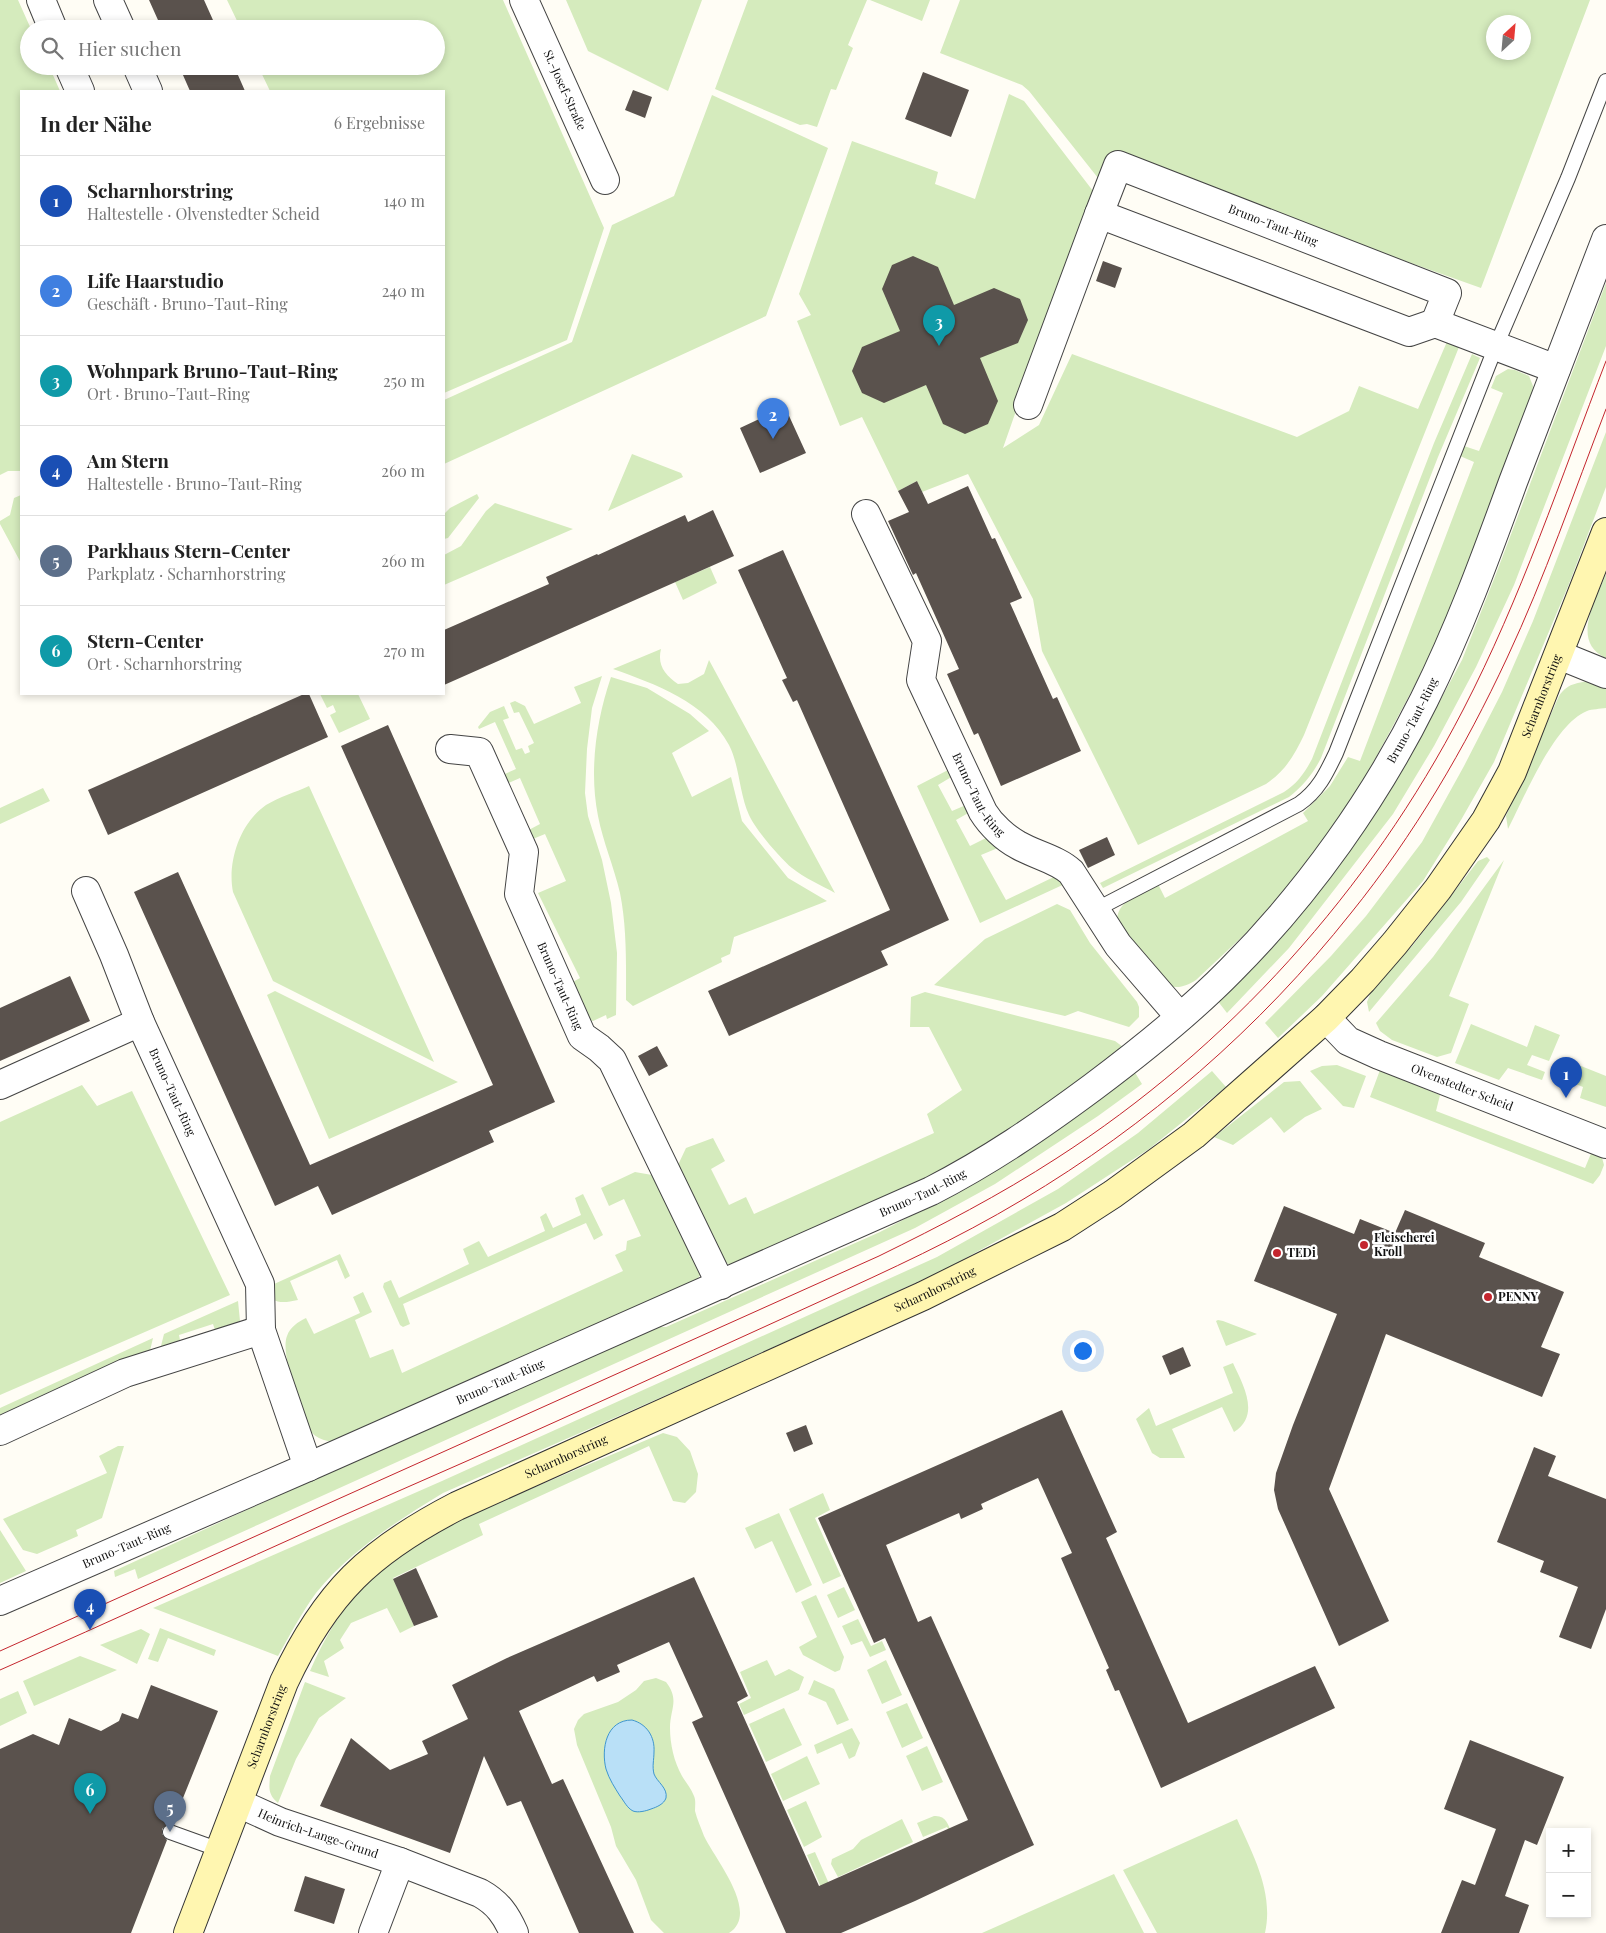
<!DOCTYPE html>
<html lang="de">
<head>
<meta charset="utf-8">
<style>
  :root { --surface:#fff; --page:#f6f6f6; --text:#222; --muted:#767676; --line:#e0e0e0; --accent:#c4262e }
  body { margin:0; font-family:"Playfair Display",serif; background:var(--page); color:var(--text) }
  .controls { position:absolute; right:15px; bottom:15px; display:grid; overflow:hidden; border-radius:0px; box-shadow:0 2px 8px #0003 }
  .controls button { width:45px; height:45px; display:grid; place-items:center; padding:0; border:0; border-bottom:1px solid var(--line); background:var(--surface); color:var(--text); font:25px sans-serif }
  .compass { position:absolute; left:1486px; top:15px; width:45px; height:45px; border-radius:50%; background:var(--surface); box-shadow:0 2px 8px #0003; rotate:26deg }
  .you { position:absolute; left:1082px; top:1350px; width:18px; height:18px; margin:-12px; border:4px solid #fff; border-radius:50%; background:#1a73e8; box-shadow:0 0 0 8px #1a73e833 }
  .badge { display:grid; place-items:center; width:32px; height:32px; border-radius:50%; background:var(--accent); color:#fff; font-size:16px; font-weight:700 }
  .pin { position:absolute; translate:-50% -41px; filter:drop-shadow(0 1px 2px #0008) }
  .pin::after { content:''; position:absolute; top:26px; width:18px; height:15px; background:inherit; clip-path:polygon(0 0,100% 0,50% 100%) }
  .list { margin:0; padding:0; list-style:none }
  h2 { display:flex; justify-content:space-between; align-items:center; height:65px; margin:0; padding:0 20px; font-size:21px }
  h2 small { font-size:16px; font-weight:400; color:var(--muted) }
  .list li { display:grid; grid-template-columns:32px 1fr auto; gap:15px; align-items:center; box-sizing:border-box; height:90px; padding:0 20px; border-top:1px solid var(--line) }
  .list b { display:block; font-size:19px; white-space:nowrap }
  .list p { margin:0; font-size:16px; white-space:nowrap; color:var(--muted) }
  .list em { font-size:16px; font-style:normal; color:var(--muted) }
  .icon { flex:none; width:28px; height:28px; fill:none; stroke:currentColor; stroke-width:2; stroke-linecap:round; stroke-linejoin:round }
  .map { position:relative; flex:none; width:1606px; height:1933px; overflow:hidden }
  .search { position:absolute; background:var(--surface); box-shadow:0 2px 8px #0003; left:20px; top:20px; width:425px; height:55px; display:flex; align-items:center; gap:12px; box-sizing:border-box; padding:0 18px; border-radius:28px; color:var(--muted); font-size:19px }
  .panel { position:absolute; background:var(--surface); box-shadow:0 2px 8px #0003; left:20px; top:90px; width:425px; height:605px; border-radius:0px }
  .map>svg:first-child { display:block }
  .green { fill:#d5ebbd; fill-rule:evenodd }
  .water { fill:#b9e0f7; stroke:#3f96cf }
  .building { fill:#5a524d }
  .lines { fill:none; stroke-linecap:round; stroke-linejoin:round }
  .lane-casing { stroke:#444; stroke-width:16 }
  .street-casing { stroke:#444; stroke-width:30 }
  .secondary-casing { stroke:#333; stroke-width:30 }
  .lane { stroke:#fff; stroke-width:14 }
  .street { stroke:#fff; stroke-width:28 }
  .secondary { stroke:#fff6b0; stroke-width:28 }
  .tram { stroke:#c4262e; stroke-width:1 }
  .poi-dot { fill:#c4262e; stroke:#fff; stroke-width:2 }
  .labels { text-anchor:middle; stroke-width:5; stroke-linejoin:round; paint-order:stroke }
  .street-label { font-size:12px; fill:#111; stroke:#fff }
  .poi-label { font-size:12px; font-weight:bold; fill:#111; stroke:#fff; text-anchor:start }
</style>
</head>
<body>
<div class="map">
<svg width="1606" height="1933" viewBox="0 0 1606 1933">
  <rect width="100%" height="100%" fill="#fffdf5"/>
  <path class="green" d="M0,0h18l13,29h-2v37h20l11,25h-39v380h-13l-8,4z
    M227,0h276l101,228 -37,112 -123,53v-302h-174l-12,-25h178v-37h-195z
    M566,0h136l-34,91 -80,-40z
    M748,0h119l-19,45 5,3 -17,42 -5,-1 -14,38 -10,-3 -7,1 -85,-36z
    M870,0h60l-8,21z
    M960,0h630l-109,288 -373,-133 -10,23 -69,-87 -7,-6 -82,-32zM1494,22h30v30h-30z
    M1009,94l15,7 69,90 -90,257 36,-23 33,-71 225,83 52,-26 10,-25 59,23 31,-72 12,5 -157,393c-10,21 -19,36 -38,49l-128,61 -96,-194 -9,-52 -65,-125 -46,18 -5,-11 -19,10 -36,-74 -22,9 -43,-105 14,-6 -12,-21 53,-153 86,31 -3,12 40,15z
    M712,95l116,53 -62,168 -322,148v-64l128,-58 40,-117 62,-29z
    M1606,283v63l-92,239 -38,82 -42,79 -41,68 -104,134 -62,65 -10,-13 162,-198 42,-66 41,-76 34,-86z
    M1472,354l8,4 -42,99 -117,301c-8,16 -18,28 -32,39l-186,91 -3,-5 184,-91c13,-8 21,-20 28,-33l122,-316z
    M1508,369l7,1 14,6 4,10 -1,8 -66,179 -23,54 -26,54 -50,93 -47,73 -58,71 -66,62c-8,5 -17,9 -26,6 -17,-5 -43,-51 -53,-67 2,-20 25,-26 41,-35l7,14 143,-77 -5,-8 27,-27 18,-29 12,4 114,-299 -14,-6 4,-10 15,5 24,-58 -12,-5 5,-12z
    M1606,432v55l-37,97 -75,178 -33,58 -38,61 -101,115 -44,42 -13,-15 66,-67 35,-40 56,-74 42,-76 38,-74 31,-71z
    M632,454l49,19 2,4 -75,34z
    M477,494l2,4 -31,40 -4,1v-25l6,-6z
    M21,495v68l-21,-39v-3l10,-6 4,-17z
    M495,503l78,26 -129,56v-30l17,-9 25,-35z
    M710,567l7,16 -34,17 -8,-18z
    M1606,574v84c-36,-16 -10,-58 0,-84z
    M661,649c-4,16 4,26 17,35l10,-1 16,-9 5,-14 126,233c-14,-8 -31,-15 -43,-25 -12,-10 -37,-39 -43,-53 -10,-22 -9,-48 -20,-70 -23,-43 -74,-61 -116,-76z
    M602,676l-10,32 -5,41 -2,44 3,23 14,44 9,43 6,50 -1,62 -9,4 -1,-4 -13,6 -6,-2 -18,-35 11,-6 -42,-85 28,-12 -21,-47 -17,7 -3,-9 15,-8 -20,-46 -16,7 -4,-9 16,-7 -21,-47 -16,7 -1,-2 12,-15 14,-6 5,12 -6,2 13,30 6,-2 3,6 5,-2 -2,-6 6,-3 -15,-31 -5,1 -4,-10 5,-2 10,5 9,18 47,-21 -7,-16z
    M611,677l36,11 43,26 19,17 -37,22 20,44 39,-20 11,44 46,57 39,23 -93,36 -4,17 -9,4 1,4 -89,44 -7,-6c0,-36 1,-72 -6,-107 -6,-26 -17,-51 -22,-77 -9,-45 -2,-95 13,-139z
    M1597,681l9,4v23c-6,1 -14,1 -19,3 -33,13 -63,87 -79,118l-2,-13 53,-120c9,-14 22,-14 38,-15z
    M320,694h38l12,25 -31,14 -9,-18 6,-3 -3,-7 -6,3z
    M950,769l3,7 -15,9 14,26 14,-6 4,7 -14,8 14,26 22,-11 13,10 -24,10 25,45 54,-26 9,8 -89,41 -63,-137z
    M309,786l125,276 -161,-81 -40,-89c-6,-30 7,-69 33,-87 13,-8 30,-13 43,-19z
    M43,788l7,13 -50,23v-16z
    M1487,857l3,3 -29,42 -92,110 -2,-10 5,-13 41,-44 65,-84z
    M1504,860l-55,136 20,8 -18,49 -14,4 -45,-17 -12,-9 -4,-8 57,-66z
    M1057,904l13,6 20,33 47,59 2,5v10l-10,10 -51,-16 -13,5 -131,-31 51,-46z
    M275,991l183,91 -129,57 -62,-144z
    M925,992l190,49 8,6 -101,81 -163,84 -125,55 -16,-9 -40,-93 8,-17 27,-10 12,23 -14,8 18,36 17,-8 8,17 180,-81 -7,-19 35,-24 -33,-63h-19l1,-30z
    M1471,1024l56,23 8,-22 25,10 -11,26 -17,-6 -5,10 18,7 -3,8 -34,-12 -9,12 -44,-17z
    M1566,1060l40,16v31l-26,-9 3,-11 -24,-10z
    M1337,1065l29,11 -12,32 -11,-2 -33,-35 12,-5z
    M1380,1070l60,25 -4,16 149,57 7,-17 9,3 3,11 -4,10 -7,9 -223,-87z
    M1134,1071l8,13 -44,32 -103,68 -80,44 -777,351 -3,-10 -20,8 -1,-6 370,-170 170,-74h12l214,-95 48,-25z
    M1212,1071l14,16 -77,62 -83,54 -122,67 -257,116 -244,107c-46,28 -93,58 -127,100 -14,19 -26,42 -38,63l-125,-48 289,-127 495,-224 121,-68 80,-56z
    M1300,1081l22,28 -17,8 -21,16 -13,-16 -38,28 -19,-8 70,-55z
    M82,1085l15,21 35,-15 98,204 -230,100v-273z
    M635,1172l17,3 49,99 -5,7 -358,161c-15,0 -25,-5 -32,-17 -6,-19 -26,-72 -19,-89 3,-9 11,-14 19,-18l8,16 46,-21 -7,-16 10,-5 9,20 -17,8 15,38 23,-9 9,24 221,-102 -8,-16 11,-5 1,-9 14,-5 -17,-37 -15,7 -8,-18z
    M583,1194l20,41 -9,5 -8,-17 -183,81 7,20 -7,3 -3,-2 -17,-38 1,-4 7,-3 8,18 70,-34 -6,-15 16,-8 9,16 57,-26 -5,-14 6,-4 7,15 28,-13 -6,-17z
    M340,1254l10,22 -5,3 -8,-19 -47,21 8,19c-18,4 -24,3 -37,-10z
    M238,1301l2,20 -24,12 -3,-9 -34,11 2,10 -21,5 4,-16z
    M1218,1320l5,1 34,13 -31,12 -10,-25z
    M153,1338l-4,17 -52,15 -97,45v-7z
    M1233,1363c10,22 28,52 1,69l-12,-25 -50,22 13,29h-25l-8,-5 -16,-34 13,-11 7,18 77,-33 -10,-26z
    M663,1433l14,4 13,14 8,23 -2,18 -11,11 -12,-2 -24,-55 -170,78 4,11 -90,43 21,48 -14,7 -13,-25 -36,15 -11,17 4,8 -20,13 5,16 -19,-6c14,-32 31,-63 56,-88 29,-29 69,-50 105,-69z
    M118,1446h6l-22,72 -26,12 2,6 -41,18 -14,-4 -20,-31 104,-46 -8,-17z
    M823,1493l7,17 -15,8 26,58 -18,8 -34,-75z
    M779,1513l33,72 -16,8 -24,-52 -17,8 -10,-21z
    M0,1530l26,41 -26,12z
    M844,1587l11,23 -17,8 -11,-23z
    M816,1595l28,62 -4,13 -5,2 -32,-17 -4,-8 18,-10 -16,-35z
    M858,1619l13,27 11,-5 4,9 -16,7 -8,-16 -11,4 -9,-19z
    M160,1628l56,22 -2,6 -46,-18 -10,24 -10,-3z
    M141,1629l9,5 -13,30 -37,-19z
    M80,1656l37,14 -83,36 -11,-25z
    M767,1660l8,16 14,-7 15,8 -5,13 -55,25 -5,-11 12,-6 -11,-26z
    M886,1660l16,35 -20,9 -15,-34z
    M656,1678l10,4c14,18 4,27 4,46 0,16 4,34 12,48 4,7 9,12 12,20 2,5 1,9 1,15 2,8 6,17 9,25 10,22 57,77 25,97h-65l-13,-13 -15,-40 -20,-34 -5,-19 -34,-82 -3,-16 4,-9 6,-6 34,-12 18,-12 8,-9z
    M814,1680l20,9 15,31 -12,5 -11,-23 -18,-8z
    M305,1682l41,16 -27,20 -23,41 -18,44c-10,-9 -9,-14 -8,-27z
    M18,1691l9,22 -27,13v-27z
    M907,1703l16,35 -21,10 -16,-36z
    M784,1708l18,37 -36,17 -17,-38z
    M852,1728l8,15 -5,13 -6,3 -7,-16 -25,11 -3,-9z
    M927,1746l16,36 -21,9 -16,-35z
    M807,1756l13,28 -37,17 -12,-27z
    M806,1801l16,36 -18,10 -17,-37z
    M934,1816c12,-1 14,8 18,18l-1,1 -4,-8 -24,10 -6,-14z
    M902,1819l11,23 -75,35 -7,-13 1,-5 21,-10 8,-9z
    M1237,1819c16,36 37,73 28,114h-108l-34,-63z
    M815,1852l15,34 -8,4 -15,-35z
    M1114,1874l30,59h-162z"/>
  <path class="water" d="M632,1720c15,4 23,17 22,32 0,8 -2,14 0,22 3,8 14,14 12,24 -2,6 -9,9 -15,11 -5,2 -13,4 -18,2 -6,-3 -9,-10 -13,-15 -5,-8 -11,-17 -14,-27 -5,-20 0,-49 26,-49z"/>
  <path class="building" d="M149,0h55l13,29h-55z
    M179,66h55l11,25h-55z
    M923,72l46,18 -18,47 -46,-18z
    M633,90l19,7 -7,21 -20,-8z
    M913,256l25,11 16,38 40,-17 26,11 8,21 -10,23 -38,15 18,43 -10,23 -23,10 -22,-10 -17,-39 -42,18 -22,-10 -10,-22 10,-24 38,-16 -18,-42 10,-24z
    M1103,261l19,7 -7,20 -19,-7z
    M785,407l21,46 -46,20 -20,-45z
    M917,481l11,23 40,-18 24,53 3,-1 27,60 -12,5 43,96 4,-2 24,54 -80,35 -23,-53 -4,2 -27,-61 12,-5 -43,-96 -3,2 -25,-54 21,-9 -11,-21z
    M713,510l21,46 -290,129v-55l105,-46 -3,-7 51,-23 1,1 87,-40 3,7z
    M783,550l166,370 -68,31 7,14 -159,71 -21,-45 182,-81 -93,-210 -4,2 -11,-22 5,-2 -49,-108z
    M304,694h5l19,43 -220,98 -20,-45z
    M388,725l167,377 -66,29 5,11 -162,73 -14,-29 -43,20 -141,-314 44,-20 132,293 183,-80 -152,-339z
    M1107,837l8,18 -27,13 -9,-18z
    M70,976l20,45 -90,40v-53z
    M657,1046l11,20 -19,10 -11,-20z
    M1284,1206l70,28 6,-15 35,14 10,-23 80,33 -6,14 85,35 -23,55 19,7 -18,43 -156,-63 -57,155 60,132 -50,25 -61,-137 -4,-19 2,-17 17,-48 44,-111 -83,-33z
    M1183,1347l8,19 -21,9 -8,-19z
    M1062,1410l55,122 -11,6 82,185 127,-57 20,42 -174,80 -42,-98 -4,1 -9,-21 3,-2 -48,-110 11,-5 -34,-75 -57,26 2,5 -22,10 -2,-6 -73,32 32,77 13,-6 103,229 -119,56 -74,32h-55l-94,-211 11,-5 -34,-75 -52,23 3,7 -23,10 -3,-6 -75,35 33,73 11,-5 71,154h-55l-58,-132 -14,5 -23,-50 -34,97 -130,-47 31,-68 39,32 38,-16 -6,-13 46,-22 -16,-34 55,-27 187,-81 54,119 -11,6 82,184 149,-66 -83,-182 -11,5 -56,-125z
    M806,1425l7,19 -19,8 -8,-19z
    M1534,1447l22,9 -8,20 58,23v110l-15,40 -32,-12 19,-50 -38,-15 4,-11 -47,-19z
    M416,1568l22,49 -24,9 -21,-47z
    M151,1685l67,26 -37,92 4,1 -11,20h-6l-6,5v5l5,6 -36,93h-131v-184l33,-15 26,11 10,-27 32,13 18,-10 3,-8 16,6z
    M1470,1740l94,37 -27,68 -12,-5 -20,56 24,9 -10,28h-78l21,-53 13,5 21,-56 -52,-20z
    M305,1876l40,13 -11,35 -40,-13z"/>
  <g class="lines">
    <g class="lane-casing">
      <path id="lane" d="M1095,910l204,-106c19,-13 27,-30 37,-51l160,-407 72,-168 38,-97
        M170,1832l50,18"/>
    </g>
    <g class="street-casing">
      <g id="street">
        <path d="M41,0l12,29"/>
        <path d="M108,0l13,29"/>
        <path id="s1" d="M524,0l81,180"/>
        <path d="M69,66l11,25"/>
        <path d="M137,66l11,25"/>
        <path id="s2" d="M1099,214l19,-49 329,128 -12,30"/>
        <path d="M1028,405l71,-191 310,118 26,-9 121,46"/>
        <path id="s3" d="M866,514l61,127 -6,39 62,132c8,13 22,26 35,33 17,10 39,14 53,27l47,73 62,72"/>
        <path d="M1559,655l47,19"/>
        <path id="s4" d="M450,749l29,3 45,100 -5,42 63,142 17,12 13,12 109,225"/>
        <path id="s5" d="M86,891l28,64 26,67 120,262 1,46 47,137"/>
        <path id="s6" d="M1326,1018l22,23 31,14 227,89"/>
        <path d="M0,1085l140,-63"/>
        <path d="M0,1431l125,-58 136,-43"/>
        <path id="s7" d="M0,1601l308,-134 623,-276c60,-31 108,-64 162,-104 48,-36 96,-74 138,-117 77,-77 145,-173 193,-270 35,-70 62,-144 89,-218 31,-81 62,-162 93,-243"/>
        <path id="s8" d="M238,1803l42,19 120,40 80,31c18,10 26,22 34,40"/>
        <path d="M373,1933l27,-71"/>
      </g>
    </g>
    <g class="secondary-casing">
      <g id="secondary">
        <path id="s9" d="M188,1933l96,-251c42,-90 86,-131 173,-176l466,-210 139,-69 51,-33 81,-59 132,-117 37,-38 32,-37 43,-54 48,-69 26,-48 94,-240"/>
      </g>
    </g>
    <use href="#lane" class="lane"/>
    <use href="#street" class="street"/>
    <use href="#secondary" class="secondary"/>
    <path class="tram" d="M0,1651l879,-395c61,-30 121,-61 178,-98 171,-110 313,-268 406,-448 58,-112 98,-232 143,-349
      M0,1670c114,-50 228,-103 342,-154 88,-39 176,-77 264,-117 72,-33 143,-65 215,-98 68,-31 136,-62 201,-101 126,-75 238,-172 329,-287 63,-78 114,-165 156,-255 38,-81 67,-166 99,-249"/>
  </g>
  <g class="poi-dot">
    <circle cx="1364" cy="1245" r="5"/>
    <circle cx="1277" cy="1253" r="5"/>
    <circle cx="1488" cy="1297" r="5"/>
  </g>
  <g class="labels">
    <g class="street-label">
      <text dy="4" stroke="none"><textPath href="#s1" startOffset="99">St.-Josef-Straße</textPath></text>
      <text dy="4" stroke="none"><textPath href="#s2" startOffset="219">Bruno-Taut-Ring</textPath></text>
      <text dy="4" stroke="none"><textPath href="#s9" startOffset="1916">Scharnhorstring</textPath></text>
      <text dy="4" stroke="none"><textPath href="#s7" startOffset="1701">Bruno-Taut-Ring</textPath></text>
      <text dy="4" stroke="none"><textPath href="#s3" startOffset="309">Bruno-Taut-Ring</textPath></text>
      <text dy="4" stroke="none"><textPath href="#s4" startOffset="282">Bruno-Taut-Ring</textPath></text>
      <text dy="4" stroke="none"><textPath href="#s6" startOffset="155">Olvenstedter Scheid</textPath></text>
      <text dy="4" stroke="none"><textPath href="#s5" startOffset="219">Bruno-Taut-Ring</textPath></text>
      <text dy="4" stroke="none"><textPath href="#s7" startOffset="1009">Bruno-Taut-Ring</textPath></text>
      <text dy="4" stroke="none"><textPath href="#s9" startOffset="1046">Scharnhorstring</textPath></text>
      <text dy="4" stroke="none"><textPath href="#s7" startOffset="546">Bruno-Taut-Ring</textPath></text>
      <text dy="4" stroke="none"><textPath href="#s9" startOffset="641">Scharnhorstring</textPath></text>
      <text dy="4" stroke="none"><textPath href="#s7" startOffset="138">Bruno-Taut-Ring</textPath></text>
      <text dy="4" stroke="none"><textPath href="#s9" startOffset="221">Scharnhorstring</textPath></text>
      <text dy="4" stroke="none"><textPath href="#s8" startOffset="86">Heinrich-Lange-Grund</textPath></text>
    </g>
    <g class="poi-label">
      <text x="1374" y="1242">Fleischerei<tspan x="1374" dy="14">Kroll</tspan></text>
      <text x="1287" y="1257">TEDi</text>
      <text x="1498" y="1301">PENNY</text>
    </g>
  </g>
</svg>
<div class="controls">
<button>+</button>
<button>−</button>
</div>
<svg class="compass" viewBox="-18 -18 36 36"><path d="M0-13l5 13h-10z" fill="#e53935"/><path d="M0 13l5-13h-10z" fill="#767676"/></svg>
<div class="you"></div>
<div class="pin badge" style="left:1566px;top:1098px;background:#1a4fb4">1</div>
<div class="pin badge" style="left:773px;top:439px;background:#3f7fe0">2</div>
<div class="pin badge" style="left:939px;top:346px;background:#0f9aa8">3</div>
<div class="pin badge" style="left:90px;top:1630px;background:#1a4fb4">4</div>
<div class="pin badge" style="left:170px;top:1832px;background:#5c6f8a">5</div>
<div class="pin badge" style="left:90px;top:1814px;background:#0f9aa8">6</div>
<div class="search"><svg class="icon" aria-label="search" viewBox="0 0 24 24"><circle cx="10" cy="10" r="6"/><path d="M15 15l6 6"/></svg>Hier suchen</div>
<section class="panel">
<h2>In der Nähe<small>6 Ergebnisse</small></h2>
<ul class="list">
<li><span class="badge" style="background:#1a4fb4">1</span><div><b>Scharnhorstring</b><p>Haltestelle · Olvenstedter Scheid</p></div><em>140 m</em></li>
<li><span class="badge" style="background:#3f7fe0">2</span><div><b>Life Haarstudio</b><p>Geschäft · Bruno-Taut-Ring</p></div><em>240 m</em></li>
<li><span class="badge" style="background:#0f9aa8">3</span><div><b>Wohnpark Bruno-Taut-Ring</b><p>Ort · Bruno-Taut-Ring</p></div><em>250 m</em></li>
<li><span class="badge" style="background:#1a4fb4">4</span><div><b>Am Stern</b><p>Haltestelle · Bruno-Taut-Ring</p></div><em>260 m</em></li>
<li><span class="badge" style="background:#5c6f8a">5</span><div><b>Parkhaus Stern-Center</b><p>Parkplatz · Scharnhorstring</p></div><em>260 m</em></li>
<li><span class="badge" style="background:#0f9aa8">6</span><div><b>Stern-Center</b><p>Ort · Scharnhorstring</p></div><em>270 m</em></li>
</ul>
</section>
</div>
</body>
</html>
